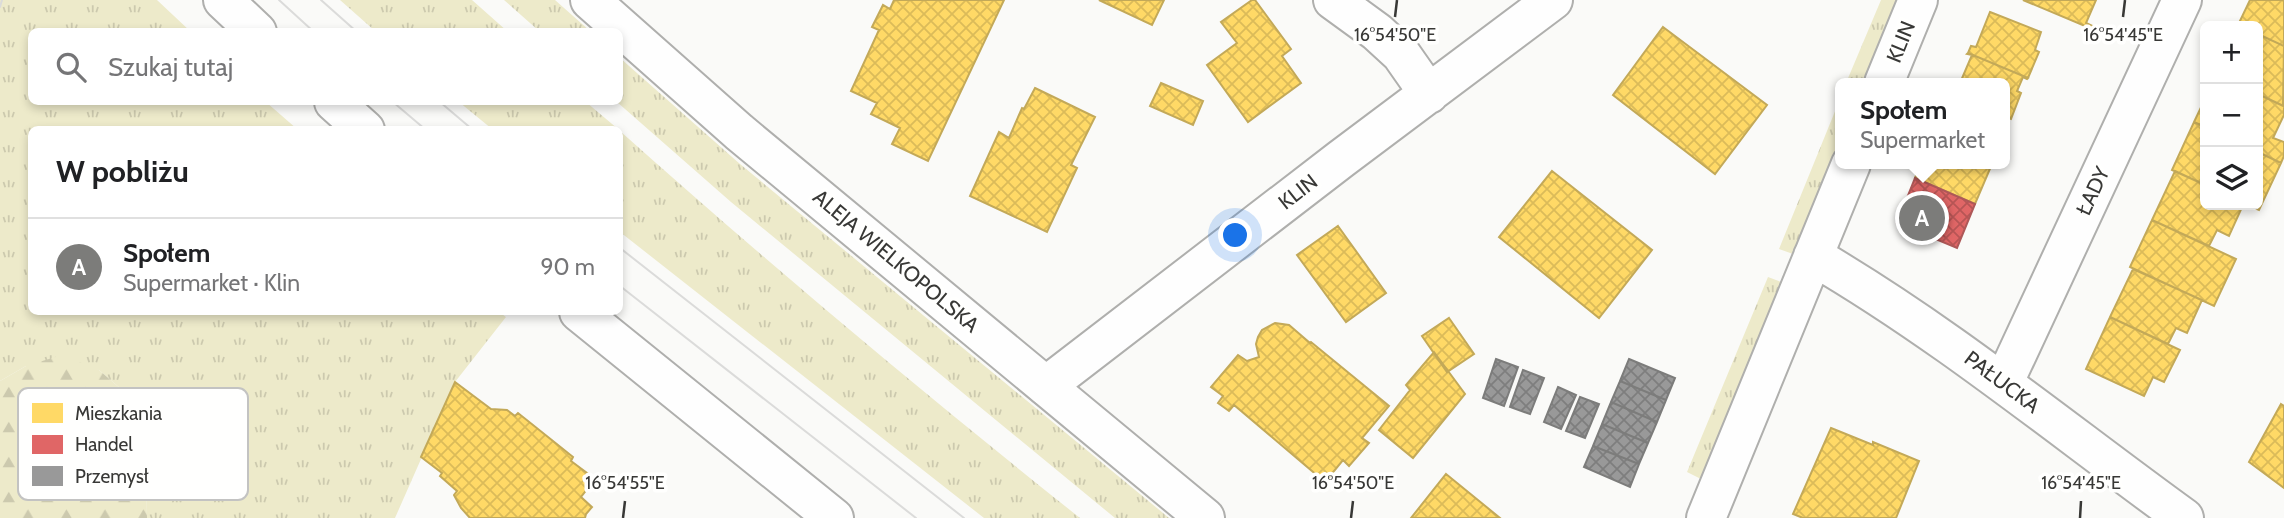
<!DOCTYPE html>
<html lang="pl">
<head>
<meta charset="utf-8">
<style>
  :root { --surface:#fff; --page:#f6f6f6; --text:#202124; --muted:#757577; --line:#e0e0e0; --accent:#7c7c7a }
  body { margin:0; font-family:Cabin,sans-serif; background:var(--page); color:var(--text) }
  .controls { position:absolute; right:21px; top:21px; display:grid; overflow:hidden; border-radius:10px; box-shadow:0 4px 10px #0003 }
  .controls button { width:63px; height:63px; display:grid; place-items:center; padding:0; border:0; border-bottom:2px solid var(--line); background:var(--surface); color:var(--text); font:35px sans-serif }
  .you { position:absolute; left:1236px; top:236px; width:24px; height:24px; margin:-18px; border:5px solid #fff; border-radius:50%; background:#1a73e8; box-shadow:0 0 0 10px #1a73e833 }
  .badge { display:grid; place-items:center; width:46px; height:46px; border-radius:50%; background:var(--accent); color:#fff; font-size:23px; font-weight:700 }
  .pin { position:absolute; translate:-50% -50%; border:4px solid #fff; box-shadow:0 2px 7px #0006 }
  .popup { position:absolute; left:1835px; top:78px; width:175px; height:91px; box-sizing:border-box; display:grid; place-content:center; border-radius:10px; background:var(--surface); filter:drop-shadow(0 2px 5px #0005); font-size:23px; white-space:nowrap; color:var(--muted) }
  .popup b { font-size:26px; color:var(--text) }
  .popup::after { content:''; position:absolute; left:50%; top:100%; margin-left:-14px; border:14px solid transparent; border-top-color:var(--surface) }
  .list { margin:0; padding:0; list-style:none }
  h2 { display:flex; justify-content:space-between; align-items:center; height:91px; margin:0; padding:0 28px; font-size:30px }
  h2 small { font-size:23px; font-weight:400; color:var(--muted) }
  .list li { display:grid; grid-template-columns:46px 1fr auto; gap:21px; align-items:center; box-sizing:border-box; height:98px; padding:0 28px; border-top:2px solid var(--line) }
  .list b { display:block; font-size:26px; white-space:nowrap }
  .list p { margin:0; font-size:23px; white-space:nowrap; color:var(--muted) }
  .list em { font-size:23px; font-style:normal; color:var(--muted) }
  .icon { flex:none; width:38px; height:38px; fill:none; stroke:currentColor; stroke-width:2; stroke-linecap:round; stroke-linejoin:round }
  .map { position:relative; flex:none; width:2284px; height:518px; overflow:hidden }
  .search { position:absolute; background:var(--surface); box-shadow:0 4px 10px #0003; left:28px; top:28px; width:595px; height:77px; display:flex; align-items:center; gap:18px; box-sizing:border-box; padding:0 24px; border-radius:10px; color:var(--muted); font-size:26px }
  .panel { position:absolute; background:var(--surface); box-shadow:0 4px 10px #0003; left:28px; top:126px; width:595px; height:189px; border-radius:10px }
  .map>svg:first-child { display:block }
  .grass { fill:url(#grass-tufts) }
  .forest { fill:url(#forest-firs) }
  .homes { fill:url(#homes-cross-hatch); stroke:#c3a958; stroke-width:2 }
  .shops { fill:url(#shops-cross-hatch); stroke:#ae5858; stroke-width:2 }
  .industry { fill:url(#industry-cross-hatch); stroke:#7c7c7b; stroke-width:2 }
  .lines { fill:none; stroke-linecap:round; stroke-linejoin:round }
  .minor-casing { stroke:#afafad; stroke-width:42 }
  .tertiary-casing { stroke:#afafad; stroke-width:42 }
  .minor { stroke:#fefefe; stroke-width:38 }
  .tertiary { stroke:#fefefe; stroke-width:38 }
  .tram { stroke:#dbdbda; stroke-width:2 }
  .ticks { fill:none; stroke:#383836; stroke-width:2.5 }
  .labels { text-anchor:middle; stroke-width:7; stroke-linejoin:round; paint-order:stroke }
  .street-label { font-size:21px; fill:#383836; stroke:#fffffe }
  .key { fill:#fffffe; stroke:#c3c3c2; stroke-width:2 }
  .key-label { font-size:19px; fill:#383836 }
  .ticks-label { font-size:18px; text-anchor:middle; fill:#383836; stroke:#fffffe; stroke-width:7; stroke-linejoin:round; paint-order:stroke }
</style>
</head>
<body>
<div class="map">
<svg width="2284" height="518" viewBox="0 0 2284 518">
  <defs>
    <pattern id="grass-tufts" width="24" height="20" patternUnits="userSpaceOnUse" patternTransform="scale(1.75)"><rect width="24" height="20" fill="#edeaca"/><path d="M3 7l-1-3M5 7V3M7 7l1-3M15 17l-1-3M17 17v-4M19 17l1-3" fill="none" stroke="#ccc9ae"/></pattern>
    <pattern id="forest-firs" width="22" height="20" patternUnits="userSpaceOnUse" patternTransform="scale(1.75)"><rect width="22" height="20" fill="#edeaca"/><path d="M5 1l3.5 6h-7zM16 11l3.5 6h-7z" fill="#ccc9ae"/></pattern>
    <pattern id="homes-cross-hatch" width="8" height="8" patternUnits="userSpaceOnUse" patternTransform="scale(1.75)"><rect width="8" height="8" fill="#ffd966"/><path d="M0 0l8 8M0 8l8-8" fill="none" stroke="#dbbb59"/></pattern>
    <pattern id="shops-cross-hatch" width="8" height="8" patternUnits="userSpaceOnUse" patternTransform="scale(1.75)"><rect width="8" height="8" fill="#e06666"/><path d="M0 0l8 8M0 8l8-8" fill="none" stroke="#b75555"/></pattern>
    <pattern id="industry-cross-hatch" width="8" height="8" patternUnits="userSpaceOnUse" patternTransform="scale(1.75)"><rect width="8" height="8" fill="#999"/><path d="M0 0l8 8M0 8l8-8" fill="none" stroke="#7e7e7e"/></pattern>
  </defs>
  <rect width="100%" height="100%" fill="#fafaf8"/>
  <path class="grass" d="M0,0h157l33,31 -158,1v70h234l31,27 -265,1v182h467l7,5 -51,65 -60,136h-248l-1,-66 -18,-57 -29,-25 -73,-4 -26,15z
    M340,0h132l35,31h-132z
    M504,0h51l35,31h-51z
    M1881,0h17l-34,83h-18z
    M620,58l120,106 429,354h-54l-384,-316 -114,-100h3z
    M1840,99v42l-47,113 -14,-5z
    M459,102h127l32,27h-126z
    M620,131c149,133 303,262 460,387h-96l-364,-286z
    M1768,277l13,5 -80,197 -14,-7z"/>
  <path class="forest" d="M62,355l37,15 29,25 18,57 1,66h-147v-137l26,-15z"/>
  <path class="homes" d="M894,0h110l-76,161 -36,-17 8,-16 -29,-14 6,-11 -26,-12 28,-61 -7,-3 11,-22 7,4z
    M1099,0h65l-12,25z
    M1252,0h3l36,49 -9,7 19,27 -53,39 -41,-57 30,-22 -16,-21z
    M2023,0h73l-10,23 13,6 -2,2z
    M2250,0h34v46l-26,-12v-8l-20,-1z
    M1990,12l51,20 -6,18 4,2 -11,26 -60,-25 3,-7 5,1z
    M1663,27l104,78 -52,69 -102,-79z
    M2258,34l26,12 -1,60 -25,-12z
    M1968,53l60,25 -1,1 -4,-2 -6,14 4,2 -10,26 -7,-3v-33h-44l12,-28 -5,-1z
    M1161,83l42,18 -10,24 -43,-19z
    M1035,88l60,29 -24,48 6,3 -30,64 -77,-36 29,-64 10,6 13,-30 2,1z
    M2258,94l26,12v9l-11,23 11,4v14l-3,7 -23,-11z
    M2205,99v28l-11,-5z
    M2194,122l11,5v58l-33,-15z
    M2258,152l23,11 -22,47 -12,-5h11z
    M1921,164h71l-17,40 -60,-26z
    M1552,171l100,79 -53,68 -100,-81z
    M2175,171l30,14v20h38l-14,31 -12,-6 -8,16 -57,-26z
    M2152,220l84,39 -22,47 -84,-39z
    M1338,226l48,67 -40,29 -49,-67z
    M2133,269l69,31 -15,33 -11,-5 -8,16 -58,-27z
    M2110,317l70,33 -16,32 -11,-5 -9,19 -58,-27z
    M1449,318l25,36 -27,18 -25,-36z
    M1275,323l14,2 21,18 1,-1 78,64 -27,32 7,5 -20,23 -6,-6 -18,22 -91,-77 -5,6 -11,-8 5,-7 -12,-9 27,-32 9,6 12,-4 -3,-13 2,-7 4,-7z
    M1434,352l31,42 -52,64 -34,-28 31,-40 -4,-5z
    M455,382l36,27 16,1 8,6 3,-3 55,44 -2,4 24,18 -14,18 11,10 -6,7 -1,4h-115l-9,-10 -7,-13 3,-4 -17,-15 2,-3 -21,-16z
    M2281,404l3,2v82l-35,-26z
    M1831,428l42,17v-3l46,19 -23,57h-93l-10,-4z
    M1446,474l54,44h-89z"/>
  <path class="shops" d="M1915,178l60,26 -18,44 -60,-25z"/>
  <path class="industry" d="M1496,359l22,8 -14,39 -21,-8z
    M1629,359l46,19 -9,22 -46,-19z
    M1523,370l21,8 -14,36 -20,-7z
    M1620,381l46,19 -9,22 -46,-20z
    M1558,387l18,8 -15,34 -17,-7z
    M1580,397l19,7 -14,34 -19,-7z
    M1611,402l46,20 -9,21 -46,-19z
    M1602,424l46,19 -9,21 -46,-18z
    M1593,446l46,18 -9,23 -46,-20z"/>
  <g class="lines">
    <g class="minor-casing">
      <path id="minor" d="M1333,0l44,32 24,22 28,40
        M1884,83l34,-83
        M1813,256c132,77 248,173 371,262
        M2004,382l178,-382
        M1046,386l295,-227 212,-159
        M1706,518l145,-354"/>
    </g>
    <g class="tertiary-casing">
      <path id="tertiary" d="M223,0l34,32
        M590,0l149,132 466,386
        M334,102l31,28
        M579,312l255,206"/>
    </g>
    <use href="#minor" class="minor"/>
    <use href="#tertiary" class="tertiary"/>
    <path class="tram" d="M279,0l35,32
      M321,0l36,32
      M0,7l2,-7
      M393,102l33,28
      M440,102l33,28
      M620,248l344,270
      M620,286l296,232"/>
  </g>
  <path class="ticks" d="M1395,17l2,-17M2123,17l2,-17M623,518l2,-17M1351,518l2,-17M2080,518l1,-17"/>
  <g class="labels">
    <g class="street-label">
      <text transform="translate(1901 42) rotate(-68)" y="7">KLIN</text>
      <text transform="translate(2093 191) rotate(-65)" y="7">ŁADY</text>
      <text transform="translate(1298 192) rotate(-38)" y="7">KLIN</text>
      <text transform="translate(896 261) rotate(40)" y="7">ALEJA WIELKOPOLSKA</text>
      <text transform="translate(2002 382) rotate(37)" y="7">PAŁUCKA</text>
    </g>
  </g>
  <rect x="18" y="388" width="230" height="112" rx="10" class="key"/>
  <rect x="32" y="403" width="31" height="20" fill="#ffd966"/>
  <rect x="32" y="435" width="31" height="19" fill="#e06666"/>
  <rect x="32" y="466" width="31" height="20" fill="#999"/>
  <g class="key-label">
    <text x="75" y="420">Mieszkania</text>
    <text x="75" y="451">Handel</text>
    <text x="75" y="483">Przemysł</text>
  </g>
  <g class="ticks-label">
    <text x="2123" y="41">16°54'45"E</text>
    <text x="1395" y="41">16°54'50"E</text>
    <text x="625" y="489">16°54'55"E</text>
    <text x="1353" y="489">16°54'50"E</text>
    <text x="2081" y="489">16°54'45"E</text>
  </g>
</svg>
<div class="controls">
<button>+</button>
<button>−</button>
<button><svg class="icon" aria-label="layers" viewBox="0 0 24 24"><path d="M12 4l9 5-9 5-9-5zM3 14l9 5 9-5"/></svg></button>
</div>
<div class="you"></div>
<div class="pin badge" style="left:1922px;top:218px">A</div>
<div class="popup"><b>Społem</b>Supermarket</div>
<div class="search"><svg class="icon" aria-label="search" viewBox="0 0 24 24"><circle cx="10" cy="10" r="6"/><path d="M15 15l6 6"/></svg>Szukaj tutaj</div>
<section class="panel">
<h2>W pobliżu<small></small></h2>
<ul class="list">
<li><span class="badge">A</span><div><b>Społem</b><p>Supermarket · Klin</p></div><em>90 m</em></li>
</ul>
</section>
</div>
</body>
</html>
